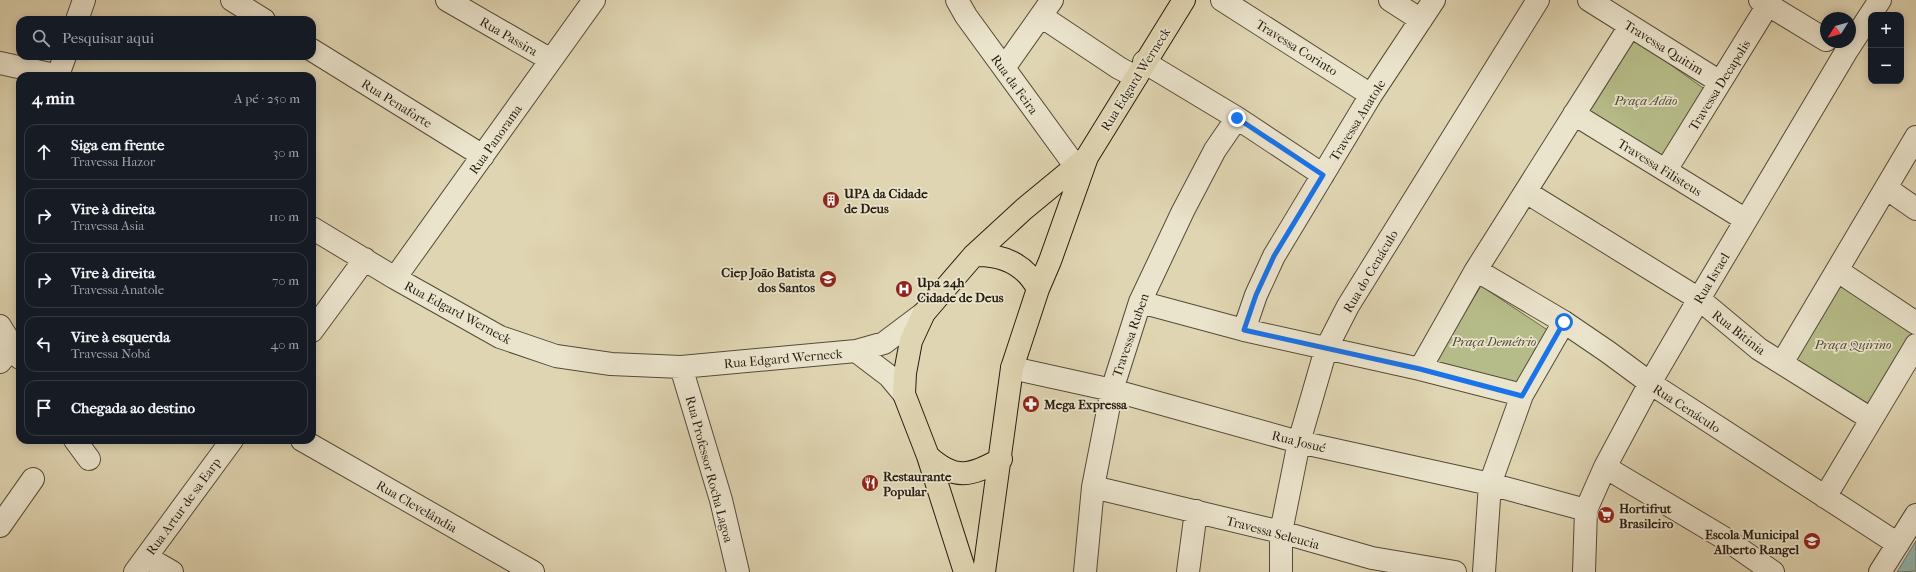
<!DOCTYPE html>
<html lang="pt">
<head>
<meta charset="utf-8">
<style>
  :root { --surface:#171b24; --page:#242831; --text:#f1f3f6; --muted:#9ea1a6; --line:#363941 }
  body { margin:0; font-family:"IM FELL French Canon",serif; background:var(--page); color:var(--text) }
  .controls { position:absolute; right:12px; top:12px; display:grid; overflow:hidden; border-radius:8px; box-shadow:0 2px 10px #0003 }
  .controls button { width:36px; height:36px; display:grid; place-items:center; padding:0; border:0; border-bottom:1px solid var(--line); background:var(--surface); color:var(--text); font:20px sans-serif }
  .compass { position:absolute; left:1820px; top:12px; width:36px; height:36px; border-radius:50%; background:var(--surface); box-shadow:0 2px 10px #0003; rotate:233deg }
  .stop { position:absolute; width:12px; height:12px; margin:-9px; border:3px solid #1a73e8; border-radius:50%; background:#fff }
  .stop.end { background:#1a73e8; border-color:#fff; box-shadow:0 1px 4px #0008 }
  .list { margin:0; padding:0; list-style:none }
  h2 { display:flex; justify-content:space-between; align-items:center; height:52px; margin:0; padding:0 16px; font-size:17px }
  h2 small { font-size:13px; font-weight:400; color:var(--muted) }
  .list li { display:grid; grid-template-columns:26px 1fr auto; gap:12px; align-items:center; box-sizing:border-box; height:56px; margin:0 8px 8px; padding:0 8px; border:1px solid var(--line); border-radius:12px }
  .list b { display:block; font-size:15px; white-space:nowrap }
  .list p { margin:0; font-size:13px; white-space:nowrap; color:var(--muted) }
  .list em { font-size:13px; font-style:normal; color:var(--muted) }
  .icon { flex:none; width:22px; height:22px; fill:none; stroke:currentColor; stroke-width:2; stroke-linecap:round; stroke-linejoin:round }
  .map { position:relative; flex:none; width:1916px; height:572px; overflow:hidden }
  .search { position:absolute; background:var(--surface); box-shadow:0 2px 10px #0003; left:16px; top:16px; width:300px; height:44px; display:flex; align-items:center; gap:10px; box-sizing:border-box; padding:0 14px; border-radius:12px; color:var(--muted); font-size:15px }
  .panel { position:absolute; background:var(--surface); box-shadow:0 2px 10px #0003; left:16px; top:72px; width:300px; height:372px; border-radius:12px }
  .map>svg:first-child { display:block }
  .green { fill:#b6bc89; stroke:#6e6c4d }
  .water { fill:#94b8b1; stroke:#687a71 }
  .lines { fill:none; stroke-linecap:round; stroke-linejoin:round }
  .minor-casing { stroke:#544b39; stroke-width:24 }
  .major-casing { stroke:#261d11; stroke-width:24 }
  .minor { stroke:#ebe4cd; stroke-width:22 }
  .major { stroke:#e0d5b2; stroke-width:22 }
  .route { stroke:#1a73e8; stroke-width:5 }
  .labels { text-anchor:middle; stroke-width:3.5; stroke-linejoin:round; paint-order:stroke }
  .street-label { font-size:13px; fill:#261d11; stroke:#ebe4cd }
  .park-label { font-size:13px; font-style:italic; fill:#514d35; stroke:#ebe4cd }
  .poi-label { font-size:13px; font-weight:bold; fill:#261d11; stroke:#ebe4cd; text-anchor:start }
</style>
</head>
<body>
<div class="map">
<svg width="1916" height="572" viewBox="0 0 1916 572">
  <rect width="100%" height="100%" fill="#e0d5b2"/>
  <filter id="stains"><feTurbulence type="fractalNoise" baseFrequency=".005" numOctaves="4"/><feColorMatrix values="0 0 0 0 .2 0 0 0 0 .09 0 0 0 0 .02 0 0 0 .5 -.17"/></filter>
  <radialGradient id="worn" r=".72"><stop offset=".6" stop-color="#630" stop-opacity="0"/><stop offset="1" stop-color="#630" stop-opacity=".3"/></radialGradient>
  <path class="green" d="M1633,38l73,52 -44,70 -76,-45z
    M1841,274l75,55 -49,84 -81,-51z
    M1481,286l68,45 -35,56 -81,-21z"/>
  <path class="water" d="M1916,541v30l-19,1z"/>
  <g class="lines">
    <g class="minor-casing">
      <path id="minor" d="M232,0l32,20
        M447,0l104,60
        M957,0l9,16 110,151
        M1222,0l149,95
        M1390,0l31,20
        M1589,0l131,82
        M1760,0l66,40
        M1041,16l78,52 17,9
        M77,20l7,-20
        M312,50l171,106
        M1144,62l93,56 86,57
        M0,63l59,13
        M1004,68l48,-68
        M58,75l7,-19
        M1574,114l172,106
        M1666,170l105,-170
        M1886,188l30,21
        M1526,192l173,107 60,50 112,70
        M312,228l83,50 105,59 56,19 55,8 70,3 175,-16 28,-8 40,-30
        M1476,270l88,52 44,30 42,31 248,161
        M1838,271l78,52
        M395,278l199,-278
        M1140,302l104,28 176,39 102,26
        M0,326l20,32
        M1244,330l12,-35 18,-39 97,-161 63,-95
        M312,331l53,-72
        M856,351l33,25 15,18
        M0,362l13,-16
        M1782,363l134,-226
        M681,367l40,133 17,72
        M1012,368l100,22 187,52 191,42 96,26
        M1420,369l56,-99 154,-244
        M75,440l14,19
        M302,440l231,132
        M1605,467l119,71 49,34
        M1093,487l188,45 91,26 83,14
        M1825,497l91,-152
        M0,526l33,-47
        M146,557l26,15
        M135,572l97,-132
        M1085,572l8,-85 19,-97 28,-88 43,-91 32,-61 22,-32
        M1188,572l8,-61
        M1281,572v-40l18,-90 27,-93 22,-43 190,-306
        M1484,572l6,-88 32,-89 42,-73
        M1584,572l2,-62 19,-43 45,-84 49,-84 147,-247 34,-52
        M1880,572l36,-57"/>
    </g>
    <g class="major-casing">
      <path id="major" d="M974,255c28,-1 51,9 64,34
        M928,456c27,25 43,20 73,3
        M965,572l-37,-116 -24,-62 1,-21 6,-32 13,-28 50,-58 50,-46 63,-52
        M984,572l28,-204 26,-79 12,-28 37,-104 97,-157"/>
    </g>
    <use href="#minor" class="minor"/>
    <use href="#major" class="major"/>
  </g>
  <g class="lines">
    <path class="route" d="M1237,118l86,57 -49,81 -18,39 -12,35 176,39 102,27 42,-74"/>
  </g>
  <defs>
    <g id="building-disc" transform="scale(0.9)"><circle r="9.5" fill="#8f2418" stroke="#ebe4cd"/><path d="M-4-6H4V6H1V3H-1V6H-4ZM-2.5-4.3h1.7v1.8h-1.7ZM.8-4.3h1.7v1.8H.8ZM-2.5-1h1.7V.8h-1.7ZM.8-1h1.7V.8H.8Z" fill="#fff"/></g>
    <g id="school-disc" transform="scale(0.9)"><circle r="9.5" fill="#8f2418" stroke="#ebe4cd"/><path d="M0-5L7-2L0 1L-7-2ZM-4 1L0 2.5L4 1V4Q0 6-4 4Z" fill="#fff"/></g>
    <g id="hospital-disc" transform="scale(0.9)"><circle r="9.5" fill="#8f2418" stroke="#ebe4cd"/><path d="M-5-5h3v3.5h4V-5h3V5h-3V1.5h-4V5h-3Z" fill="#fff"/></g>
    <g id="pharmacy-disc" transform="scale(0.9)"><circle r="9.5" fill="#8f2418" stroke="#ebe4cd"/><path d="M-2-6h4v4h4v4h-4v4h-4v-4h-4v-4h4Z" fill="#fff"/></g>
    <g id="restaurant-disc" transform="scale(0.9)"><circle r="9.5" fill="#8f2418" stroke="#ebe4cd"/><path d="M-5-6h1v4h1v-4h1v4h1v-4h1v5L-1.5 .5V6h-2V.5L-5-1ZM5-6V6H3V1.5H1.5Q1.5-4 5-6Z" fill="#fff"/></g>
    <g id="supermarket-disc" transform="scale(0.9)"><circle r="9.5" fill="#8f2418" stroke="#ebe4cd"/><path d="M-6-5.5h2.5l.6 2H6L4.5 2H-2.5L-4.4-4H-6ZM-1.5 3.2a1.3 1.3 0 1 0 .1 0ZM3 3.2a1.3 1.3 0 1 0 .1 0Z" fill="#fff"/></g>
  </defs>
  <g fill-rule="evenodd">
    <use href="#building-disc" x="831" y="200"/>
    <use href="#school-disc" x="828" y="279"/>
    <use href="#hospital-disc" x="904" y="289"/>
    <use href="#pharmacy-disc" x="1031" y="404"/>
    <use href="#restaurant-disc" x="870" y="483"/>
    <use href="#supermarket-disc" x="1606" y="515"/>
    <use href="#school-disc" x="1812" y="541"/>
  </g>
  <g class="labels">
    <g class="street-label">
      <text transform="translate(509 36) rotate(30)" y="5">Rua Passira</text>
      <text transform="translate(1297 47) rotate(32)" y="5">Travessa Corinto</text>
      <text transform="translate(1664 47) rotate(32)" y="5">Travessa Quitim</text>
      <text transform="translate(1135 79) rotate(-58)" y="5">Rua Edgard Werneck</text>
      <text transform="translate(1015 84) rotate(54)" y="5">Rua da Feira</text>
      <text transform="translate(1719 85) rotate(-58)" y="5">Travessa Decapolis</text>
      <text transform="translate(397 103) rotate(32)" y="5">Rua Penaforte</text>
      <text transform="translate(1357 120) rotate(-58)" y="5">Travessa Anatole</text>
      <text transform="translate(495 139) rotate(-55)" y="5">Rua Panorama</text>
      <text transform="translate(1660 167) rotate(32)" y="5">Travessa Filisteus</text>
      <text transform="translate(1370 271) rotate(-59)" y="5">Rua do Cenáculo</text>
      <text transform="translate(1711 278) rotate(-59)" y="5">Rua Israel</text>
      <text transform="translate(458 312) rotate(28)" y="5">Rua Edgard Werneck</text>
      <text transform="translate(1739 332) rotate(38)" y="5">Rua Bitinia</text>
      <text transform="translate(1130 335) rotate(-71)" y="5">Travessa Ruben</text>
      <text transform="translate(783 358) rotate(-5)" y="5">Rua Edgard Werneck</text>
      <text transform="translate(1687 408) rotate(33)" y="5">Rua Cenáculo</text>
      <text transform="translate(1299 441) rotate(14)" y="5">Rua Josué</text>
      <text transform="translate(710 469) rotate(75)" y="5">Rua Professor Rocha Lagoa</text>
      <text transform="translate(183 506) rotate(-54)" y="5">Rua Artur de sa Earp</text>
      <text transform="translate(417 506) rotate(30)" y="5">Rua Clevelândia</text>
      <text transform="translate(1273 532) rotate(15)" y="5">Travessa Seleucia</text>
    </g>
    <g class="park-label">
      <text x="1646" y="105">Praça Adão</text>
      <text x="1494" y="346">Praça Demétrio</text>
      <text x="1853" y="349">Praça Quirino</text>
    </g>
    <g class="poi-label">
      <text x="844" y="198">UPA da Cidade<tspan x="844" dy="15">de Deus</tspan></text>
      <text x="815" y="277" text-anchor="end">Ciep João Batista<tspan x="815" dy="15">dos Santos</tspan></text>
      <text x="917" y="287">Upa 24h<tspan x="917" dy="15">Cidade de Deus</tspan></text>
      <text x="1044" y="409">Mega Expressa</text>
      <text x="883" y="481">Restaurante<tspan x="883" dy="15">Popular</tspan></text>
      <text x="1619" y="513">Hortifrut<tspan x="1619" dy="15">Brasileiro</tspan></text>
      <text x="1799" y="539" text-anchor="end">Escola Municipal<tspan x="1799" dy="15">Alberto Rangel</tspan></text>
    </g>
  </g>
  <rect width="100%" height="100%" filter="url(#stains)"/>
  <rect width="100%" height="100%" fill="url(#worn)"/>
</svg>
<div class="controls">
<button>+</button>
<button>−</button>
</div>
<svg class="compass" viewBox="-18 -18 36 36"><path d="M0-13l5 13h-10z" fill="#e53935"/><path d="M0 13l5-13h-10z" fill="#9ea1a6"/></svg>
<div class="stop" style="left:1564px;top:322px"></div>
<div class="stop end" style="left:1237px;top:118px"></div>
<div class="search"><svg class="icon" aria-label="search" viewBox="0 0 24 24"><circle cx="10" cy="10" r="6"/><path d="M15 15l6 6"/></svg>Pesquisar aqui</div>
<section class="panel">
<h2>4 min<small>A pé · 250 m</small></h2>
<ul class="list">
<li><svg class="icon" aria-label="ahead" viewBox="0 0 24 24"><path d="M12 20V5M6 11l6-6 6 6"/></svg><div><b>Siga em frente</b><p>Travessa Hazor</p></div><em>30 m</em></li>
<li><svg class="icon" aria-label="right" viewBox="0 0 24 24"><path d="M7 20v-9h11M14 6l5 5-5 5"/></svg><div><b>Vire à direita</b><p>Travessa Asia</p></div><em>110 m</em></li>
<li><svg class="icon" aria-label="right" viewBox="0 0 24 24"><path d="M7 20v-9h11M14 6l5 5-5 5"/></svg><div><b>Vire à direita</b><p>Travessa Anatole</p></div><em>70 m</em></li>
<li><svg class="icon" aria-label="left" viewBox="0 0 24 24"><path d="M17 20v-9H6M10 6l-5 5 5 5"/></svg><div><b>Vire à esquerda</b><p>Travessa Nobá</p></div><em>40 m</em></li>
<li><svg class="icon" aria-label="arrive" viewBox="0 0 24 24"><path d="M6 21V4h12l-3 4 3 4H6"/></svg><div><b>Chegada ao destino</b></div></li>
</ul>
</section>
</div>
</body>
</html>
